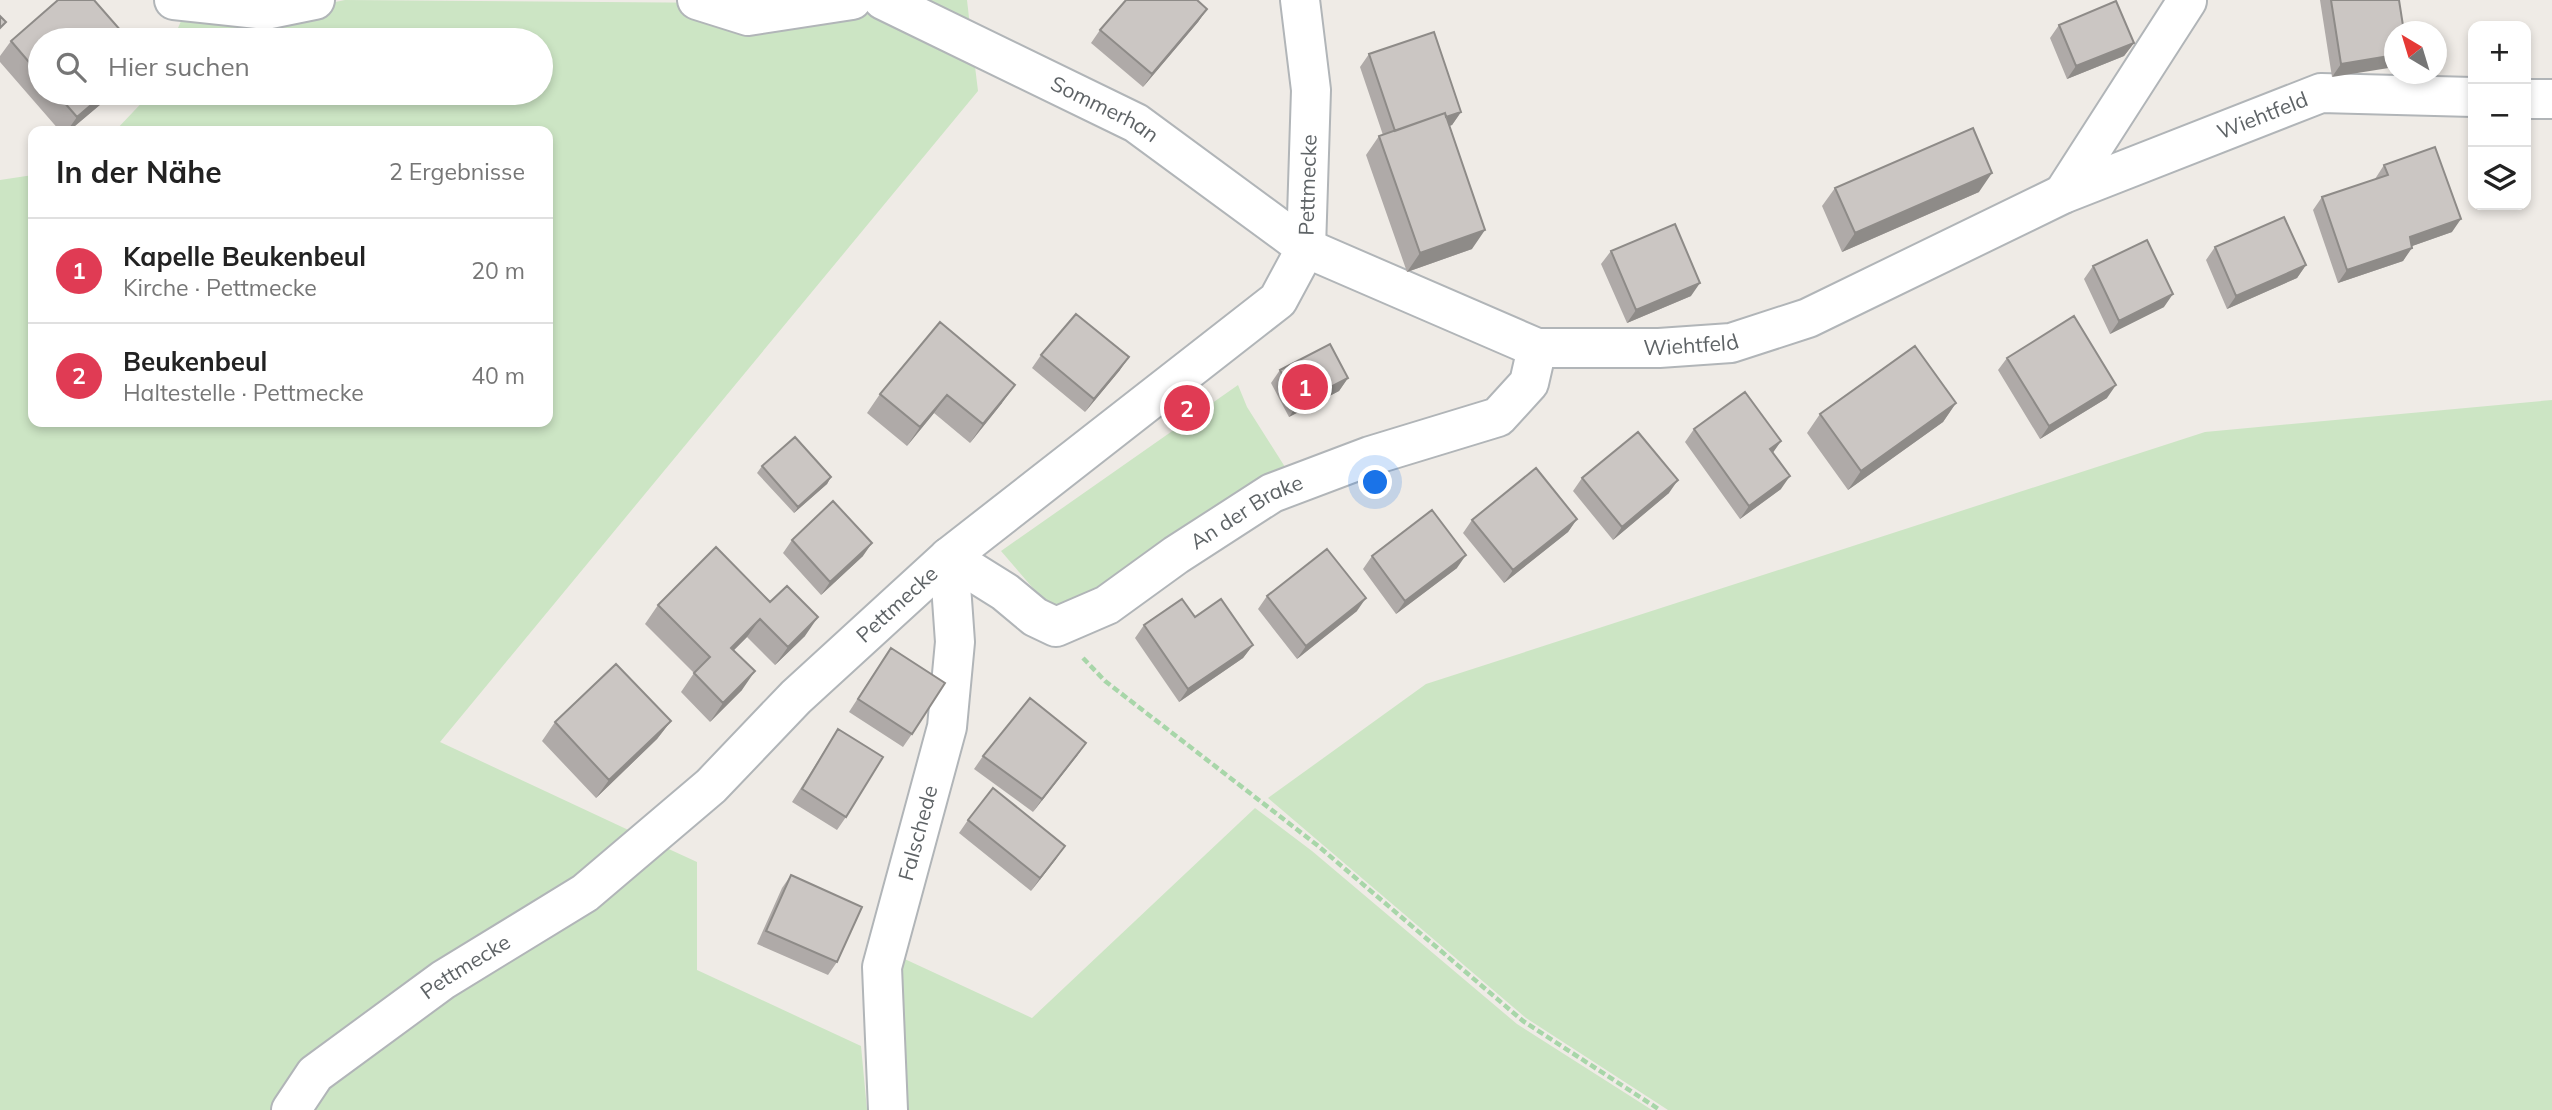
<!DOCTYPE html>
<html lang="de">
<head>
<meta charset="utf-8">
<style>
  :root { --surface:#fff; --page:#f6f6f6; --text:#222; --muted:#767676; --line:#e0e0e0; --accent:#e03b54 }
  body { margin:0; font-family:Mulish,sans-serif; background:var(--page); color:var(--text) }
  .controls { position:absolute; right:21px; top:21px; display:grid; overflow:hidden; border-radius:14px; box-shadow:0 4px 10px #0003 }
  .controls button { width:63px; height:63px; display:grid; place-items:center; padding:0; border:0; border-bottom:2px solid var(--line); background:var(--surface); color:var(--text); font:35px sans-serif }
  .compass { position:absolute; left:2384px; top:21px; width:63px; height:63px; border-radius:50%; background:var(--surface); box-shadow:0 4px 10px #0003; rotate:322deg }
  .you { position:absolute; left:1376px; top:483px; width:24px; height:24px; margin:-18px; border:5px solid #fff; border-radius:50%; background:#1a73e8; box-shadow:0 0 0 10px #1a73e833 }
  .badge { display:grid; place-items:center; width:46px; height:46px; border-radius:50%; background:var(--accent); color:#fff; font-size:23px; font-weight:700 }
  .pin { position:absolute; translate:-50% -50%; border:4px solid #fff; box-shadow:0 2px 7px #0006 }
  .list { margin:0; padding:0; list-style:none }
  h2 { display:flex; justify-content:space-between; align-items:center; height:91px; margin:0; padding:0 28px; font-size:30px }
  h2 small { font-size:23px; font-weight:400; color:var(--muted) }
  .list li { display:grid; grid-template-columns:46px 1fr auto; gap:21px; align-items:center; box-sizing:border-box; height:105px; padding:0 28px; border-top:2px solid var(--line) }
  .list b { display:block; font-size:26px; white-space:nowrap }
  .list p { margin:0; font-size:23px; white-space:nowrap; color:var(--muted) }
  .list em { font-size:23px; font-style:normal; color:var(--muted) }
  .icon { flex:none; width:38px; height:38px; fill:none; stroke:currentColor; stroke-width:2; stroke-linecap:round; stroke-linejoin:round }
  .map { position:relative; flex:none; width:2552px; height:1110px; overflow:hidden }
  .search { position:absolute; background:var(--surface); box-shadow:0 4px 10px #0003; left:28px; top:28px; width:525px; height:77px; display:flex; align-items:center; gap:18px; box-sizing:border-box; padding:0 24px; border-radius:38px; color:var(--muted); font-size:26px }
  .panel { position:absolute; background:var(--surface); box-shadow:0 4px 10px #0003; left:28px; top:126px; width:525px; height:301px; border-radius:14px }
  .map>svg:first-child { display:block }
  .green { fill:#cce5c4 }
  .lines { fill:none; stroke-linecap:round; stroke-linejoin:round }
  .minor-casing { stroke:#b1b5b8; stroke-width:42 }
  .path { stroke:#a8d6a9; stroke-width:4.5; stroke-dasharray:7 3.5; stroke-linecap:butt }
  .minor { stroke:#fff; stroke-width:38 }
  .wall { fill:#afaaa8 }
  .shaded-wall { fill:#8e8b88 }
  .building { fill:#cbc6c3; stroke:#8e8b88; stroke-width:2 }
  .labels { text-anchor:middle; stroke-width:6; stroke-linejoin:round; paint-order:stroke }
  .street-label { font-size:21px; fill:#5e6366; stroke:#fff }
</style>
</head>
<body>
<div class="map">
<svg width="2552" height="1110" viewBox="0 0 2552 1110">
  <rect width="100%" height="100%" fill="#efebe6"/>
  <path class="green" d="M345,0l528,4 100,46 5,41 -538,651 197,92 -356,276h-281v-930l33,-5v247h515v-291h-433l36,-38h390v-53h-368l13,-31 81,7z
    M893,0h74l4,35z
    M1238,385l9,22 38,60 -71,41 -135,95 -23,3 -12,-5 -43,-50z
    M2552,400v710h-884l-142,-92 -258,-220 158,-114 779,-252z
    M1255,808l57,43 205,173 135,86h-754l-2,-155 136,63z
    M660,845l37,17v108l164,76 6,64h-555l12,-19 41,-36z"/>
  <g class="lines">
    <g class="minor-casing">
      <g id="minor">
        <path d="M174,0l92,10 49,-10"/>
        <path d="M697,0l51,16 104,-16"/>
        <path id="s1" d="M883,0l253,123 170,125 231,100h122l72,-5 77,-25 255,-124 258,-101 152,4"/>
        <path d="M2526,99h26"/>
        <path d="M2063,194l124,-193"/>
        <path id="s2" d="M949,557l56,35 30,25 21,10 51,-22 69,-50 96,-62 98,-37 128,-39 31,-34 8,-35"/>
        <path id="s3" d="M291,1110l24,-36 128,-94 142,-87 126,-107 85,-89 153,-140 329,-257 28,-52 5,-158 -11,-90"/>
        <path id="s4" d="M888,1110l-6,-143 65,-240 8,-85 -6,-85"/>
      </g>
    </g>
    <path class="path" d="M1083,658l22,23 212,164 206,176 137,89"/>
    <use href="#minor" class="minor"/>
  </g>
  <path class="wall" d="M2320,0h79l-67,77z
    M1207,9l-9,13 -55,65 -52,-44 9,-13z
    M2059,25l75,18 -10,13 -57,23 -17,-41z
    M40,40v53h74l-45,38h-9l-60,-69v-6l11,-15z
    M1369,54l92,58 -9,13 -3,1 23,123 -65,23 -41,-117 13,-19 4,-1 -23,-68z
    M2384,165l68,67 -40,14 -9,15 -65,22 -25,-73 9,-13 53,-18z
    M1835,188l144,4 -137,60 -20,-46z
    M2215,247l91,18 -9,13 -70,31 -21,-49z
    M1611,251l80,45 -64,27 -26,-59z
    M2093,266l71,41 -54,27 -26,-55z
    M940,322l62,81 -32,40 -36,-30 -27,33 -40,-33 13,-19z
    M1041,355l79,15 -35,42 -53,-44z
    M2007,358l100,40 -67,41 -42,-69z
    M1280,370l68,8 -9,13 -50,26 -18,-34z
    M1956,403l-13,19 -95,68 -41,-57 13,-19z
    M1694,429l87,12 -8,11 8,37 -41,30 -55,-77z
    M762,466l69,11 -4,7 -33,29 -37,-40z
    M1582,478l87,15 -56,47 -40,-49z
    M1577,519l-9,13 -64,51 -41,-50 9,-13z
    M792,540l71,16 -42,39 -38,-42z
    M716,547l89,89 -30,29 -28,-28 -13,13 8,40 -32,32 -29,-30 13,-19 -49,-49 13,-19z
    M1372,556l85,12 -61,46 -33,-45z
    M1267,596l90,15 -60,48 -39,-50z
    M1195,617l58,28 -10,13 -64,44 -44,-64 9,-13z
    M882,661l30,73 -9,13 -54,-35z
    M671,721l-14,18 -61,59 -54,-57 13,-19z
    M838,729l8,88 -9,13 -45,-28z
    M1086,743l-53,69 -59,-43 9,-13z
    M968,820l88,39 -25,32 -72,-58z
    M791,875l46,87 -9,13 -71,-31 25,-56z"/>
  <path class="shaded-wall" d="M1207,9l-9,13 -55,65 9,-13z
    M2134,43l-10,13 -57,23 9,-13z
    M2395,55v12l-63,10 9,-13z
    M105,93h9l-45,38h-2l10,-14z
    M1461,112l-9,13 -65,23 9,-13z
    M1992,173l-13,19 -137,60 13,-19z
    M2461,219l-9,13 -51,18 9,-13z
    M1485,230l-13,19 -65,23 13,-19z
    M2412,248l-9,13 -65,22 9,-13z
    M2306,265l-9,13 -70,31 9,-13z
    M1700,283l-9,13 -64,27 9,-13z
    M2173,294l-9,13 -54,27 9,-13z
    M1129,357l-9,13 -35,42 9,-13z
    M1348,378l-9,13 -50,26 9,-13z
    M1015,385l-13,18 -32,40 13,-19z
    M2116,385l-9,13 -67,41 9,-13z
    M947,395l-13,18 -27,33 13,-19z
    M1956,403l-13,19 -95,68 13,-19z
    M1781,441l-9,13 -2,-5z
    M1790,476l-9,13 -41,30 9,-13z
    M831,477l-4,7 -33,29 4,-6z
    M1678,480l-9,13 -56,47 9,-13z
    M1577,519l-9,13 -64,51 9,-13z
    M872,543l-9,13 -42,39 9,-13z
    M1466,555l-9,13 -61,46 9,-13z
    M1366,598l-9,13 -60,48 9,-13z
    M818,617l-13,19 -30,29 13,-18z
    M760,619l-13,18 -29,29 13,-18z
    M1253,645l-10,13 -64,44 9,-13z
    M755,671l-13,19 -32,32 13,-19z
    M671,721l-14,18 -61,59 13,-18z
    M1086,743l-9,13 -44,56 9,-13z
    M1065,846l-9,13 -25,32 9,-13z"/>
  <path class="building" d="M58,0h36l35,40h-89v35l-29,-34z
    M1126,0h71l10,9 -55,65 -52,-44z
    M2331,0h68l5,32h-9v23l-54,9z
    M2116,1l18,42 -58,23 -17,-41z
    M0,16l6,6 -6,6z
    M1434,32l27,80 -15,5 -1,-4 -50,18 -26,-77z
    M56,93h49l-28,24z
    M1445,113l40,117 -65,23 -41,-117z
    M1973,128l19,45 -137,60 -20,-45z
    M2435,147l26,72 -51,18 2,11 -65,22 -25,-73 66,-22 -4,-10z
    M2284,217l22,48 -70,31 -21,-49z
    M1675,224l25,59 -64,27 -25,-59z
    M2147,240l26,54 -54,27 -26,-55z
    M1076,314l53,43 -35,42 -53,-44z
    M2074,316l42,69 -67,41 -42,-68z
    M940,322l75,63 -32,39 -36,-29 -27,32 -40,-33z
    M1330,344l18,34 -50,26 -18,-34z
    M1915,346l41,57 -95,68 -41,-57z
    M1745,392l36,49 -11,8 20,27 -41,30 -55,-77z
    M1638,432l40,48 -56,47 -40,-49z
    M795,437l36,40 -33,30 -36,-41z
    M1536,468l41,51 -64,51 -41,-50z
    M833,501l39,42 -42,39 -38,-42z
    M1432,510l34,45 -61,46 -33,-45z
    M716,547l54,55 17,-16 31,31 -30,30 -28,-28 -29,29 24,23 -32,32 -29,-30 16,-16 -52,-52z
    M1327,549l39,49 -60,48 -39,-50z
    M1182,599l13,18 26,-18 32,46 -65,44 -44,-64z
    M891,648l54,35 -33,51 -54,-35z
    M616,664l55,57 -62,59 -54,-58z
    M1030,698l56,45 -44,56 -59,-43z
    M838,729l45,28 -37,60 -44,-28z
    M993,788l72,58 -25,32 -72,-58z
    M791,875l71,32 -25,55 -71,-31z"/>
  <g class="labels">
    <g class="street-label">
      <text dy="7" stroke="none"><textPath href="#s1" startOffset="247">Sommerhan</textPath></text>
      <text dy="7" stroke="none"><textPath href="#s1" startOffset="1517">Wiehtfeld</textPath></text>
      <text dy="7" stroke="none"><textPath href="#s3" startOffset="1404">Pettmecke</textPath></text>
      <text dy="7" stroke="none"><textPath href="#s1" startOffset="898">Wiehtfeld</textPath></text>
      <text dy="7" stroke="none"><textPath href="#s2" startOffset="352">An der Brake</textPath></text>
      <text dy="7" stroke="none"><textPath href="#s3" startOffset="794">Pettmecke</textPath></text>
      <text dy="7" stroke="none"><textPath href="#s4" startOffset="282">Falschede</textPath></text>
      <text dy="7" stroke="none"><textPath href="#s3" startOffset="228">Pettmecke</textPath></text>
    </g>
  </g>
</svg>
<div class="controls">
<button>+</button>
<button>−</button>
<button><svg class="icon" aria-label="layers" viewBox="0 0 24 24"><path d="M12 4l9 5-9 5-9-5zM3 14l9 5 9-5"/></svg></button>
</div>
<svg class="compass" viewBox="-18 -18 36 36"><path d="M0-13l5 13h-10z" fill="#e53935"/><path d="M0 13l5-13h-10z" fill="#767676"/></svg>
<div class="you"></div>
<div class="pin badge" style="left:1305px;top:387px">1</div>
<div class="pin badge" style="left:1187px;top:408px">2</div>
<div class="search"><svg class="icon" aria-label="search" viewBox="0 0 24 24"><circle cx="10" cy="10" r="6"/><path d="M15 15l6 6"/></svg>Hier suchen</div>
<section class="panel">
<h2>In der Nähe<small>2 Ergebnisse</small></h2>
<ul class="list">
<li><span class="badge">1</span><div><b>Kapelle Beukenbeul</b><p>Kirche · Pettmecke</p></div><em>20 m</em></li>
<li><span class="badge">2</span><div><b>Beukenbeul</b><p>Haltestelle · Pettmecke</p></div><em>40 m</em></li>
</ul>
</section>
</div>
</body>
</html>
